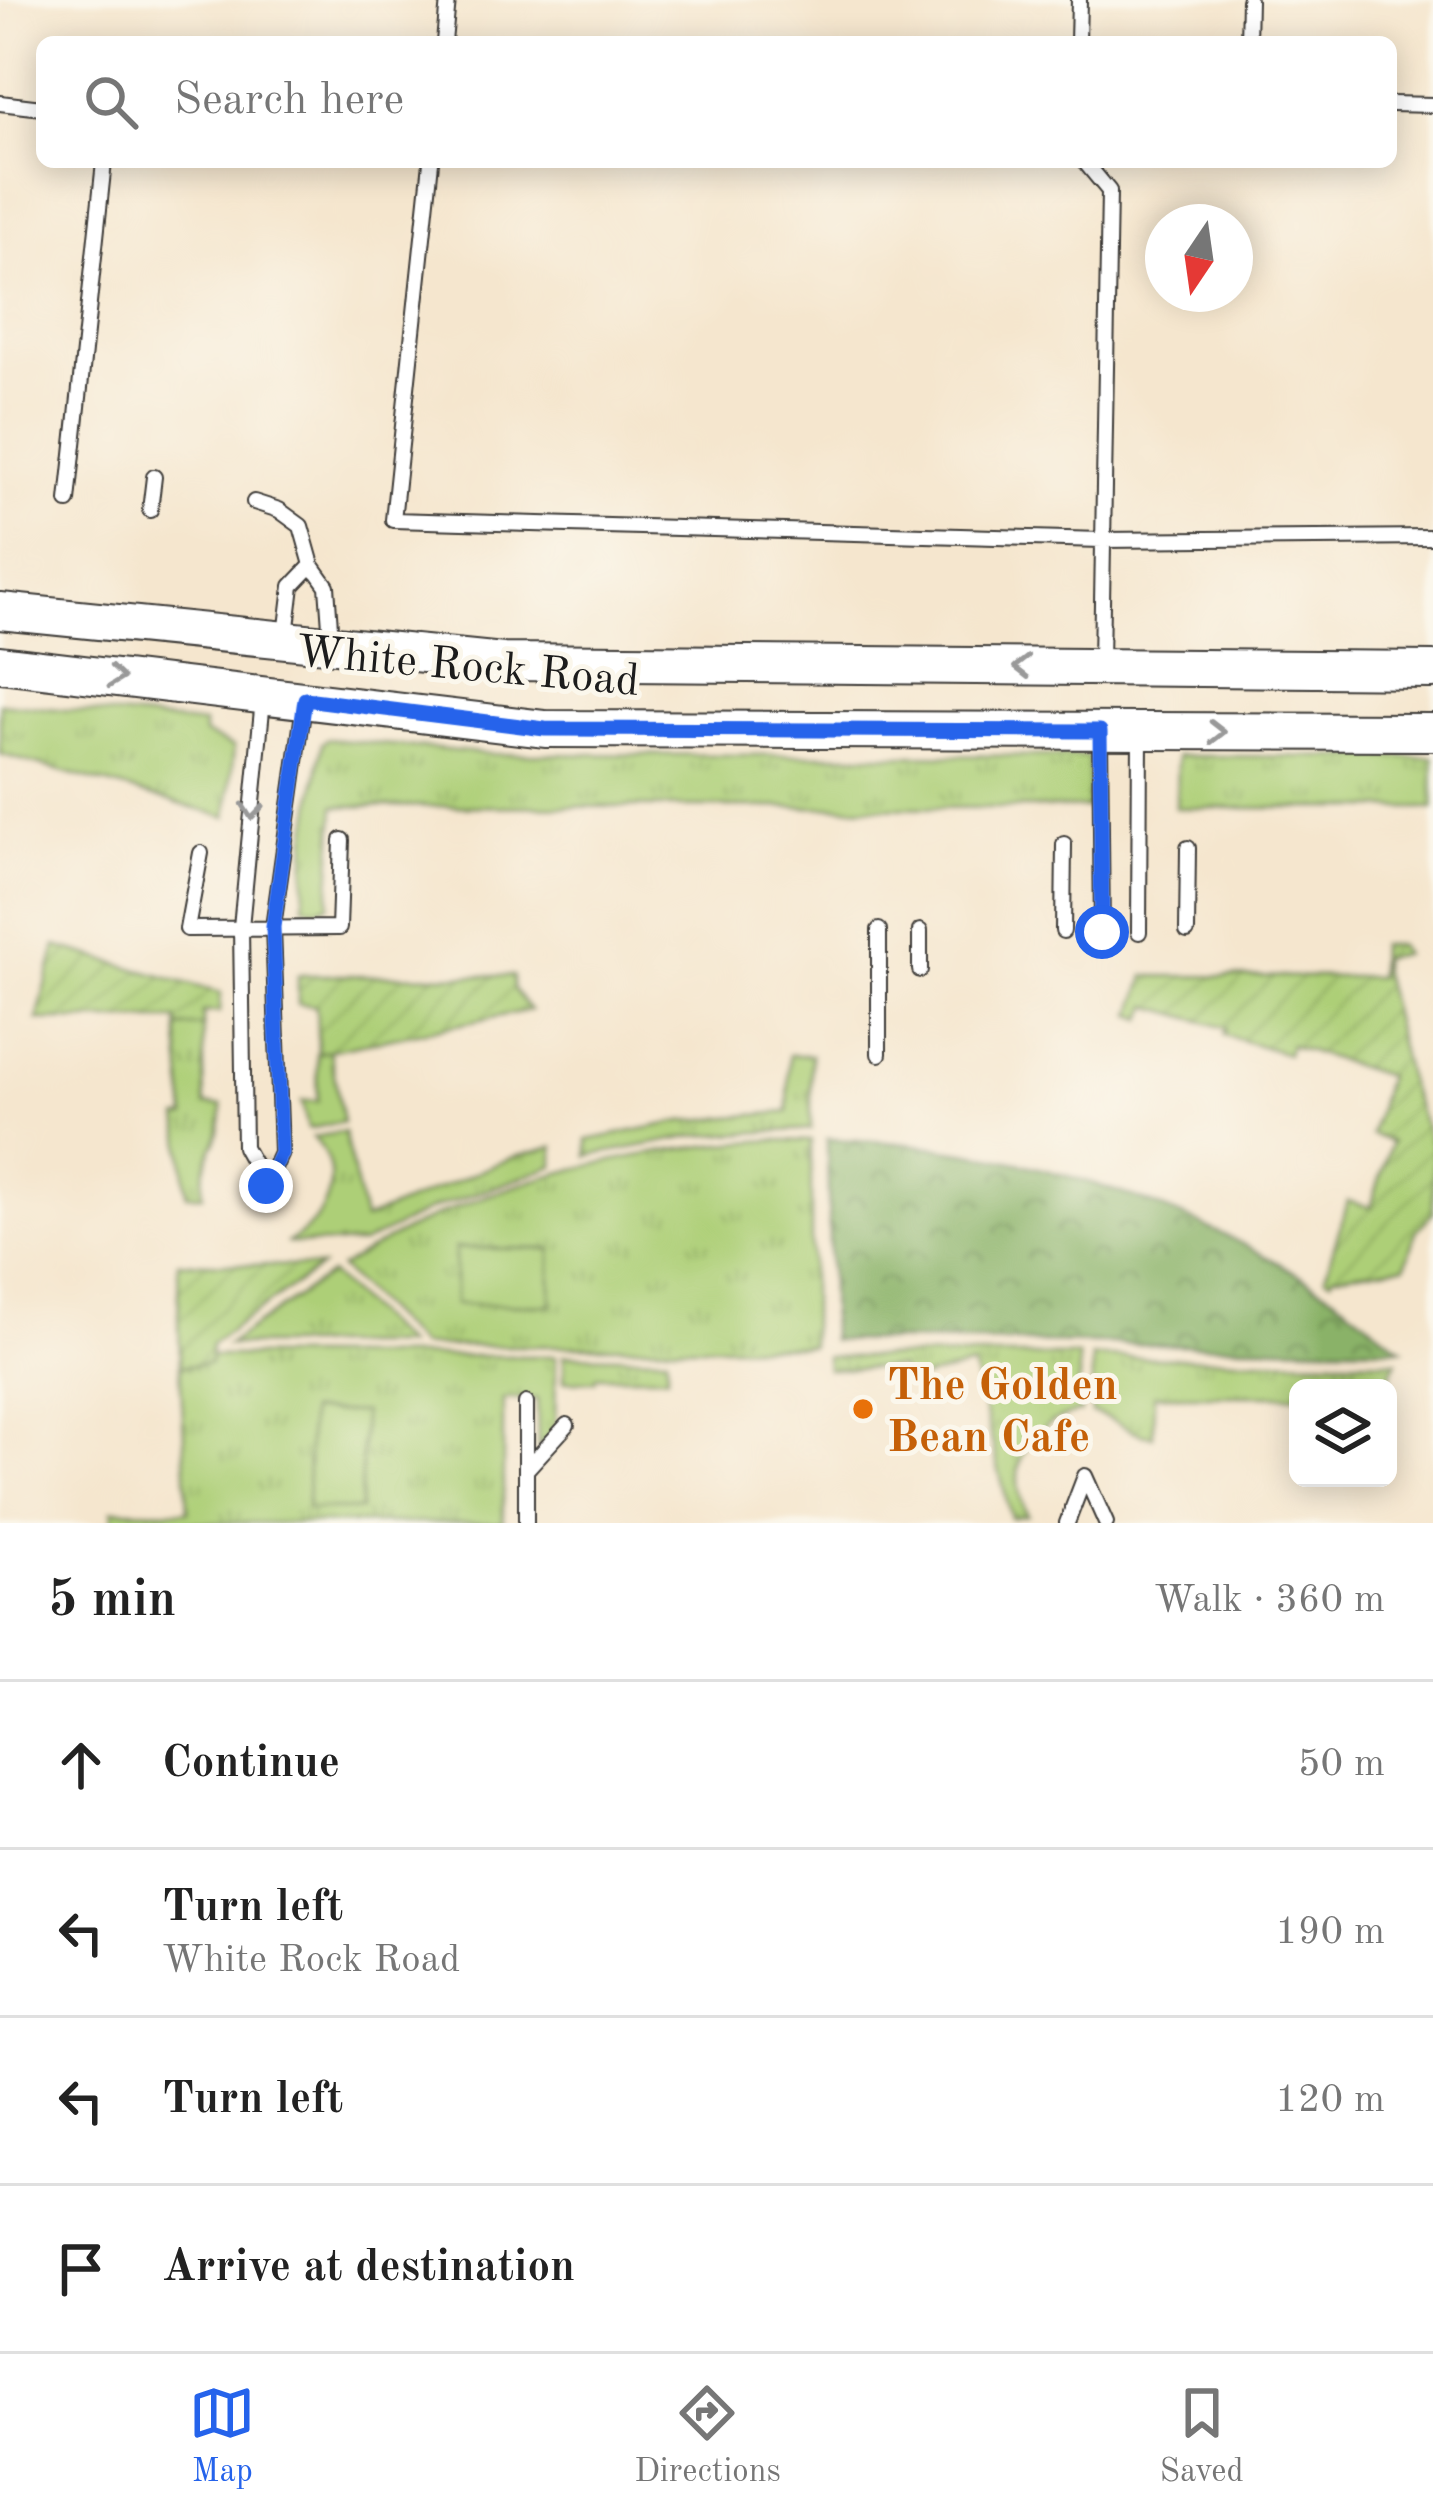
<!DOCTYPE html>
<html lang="en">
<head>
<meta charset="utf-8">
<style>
  :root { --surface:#fff; --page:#f6f6f6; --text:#222; --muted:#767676; --line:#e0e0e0; --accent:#2563eb }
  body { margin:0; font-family:"Old Standard TT",serif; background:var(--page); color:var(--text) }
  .controls { position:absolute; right:36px; bottom:36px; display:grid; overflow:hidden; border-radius:18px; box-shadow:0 6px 30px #0003 }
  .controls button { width:108px; height:108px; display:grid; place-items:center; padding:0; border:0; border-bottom:3px solid var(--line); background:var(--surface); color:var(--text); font:60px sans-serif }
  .compass { position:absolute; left:1145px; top:204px; width:108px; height:108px; border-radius:50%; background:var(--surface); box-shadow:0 6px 30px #0003; rotate:193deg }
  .stop { position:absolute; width:36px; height:36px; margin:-27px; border:9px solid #2563eb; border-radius:50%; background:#fff }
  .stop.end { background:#2563eb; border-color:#fff; box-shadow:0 3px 12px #0008 }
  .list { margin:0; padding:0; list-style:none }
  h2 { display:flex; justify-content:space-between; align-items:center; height:156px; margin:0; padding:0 48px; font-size:51px }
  h2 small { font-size:39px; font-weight:400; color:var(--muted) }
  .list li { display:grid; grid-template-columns:78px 1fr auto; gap:36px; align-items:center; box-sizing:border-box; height:168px; padding:0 48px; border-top:3px solid var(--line) }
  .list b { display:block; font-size:45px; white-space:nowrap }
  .list p { margin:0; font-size:39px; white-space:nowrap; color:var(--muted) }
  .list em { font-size:39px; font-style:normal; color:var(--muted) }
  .icon { flex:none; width:66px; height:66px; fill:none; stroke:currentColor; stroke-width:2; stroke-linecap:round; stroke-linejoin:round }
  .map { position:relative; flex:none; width:1433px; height:1523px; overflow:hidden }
  .search { position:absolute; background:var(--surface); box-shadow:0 6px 30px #0003; left:36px; right:36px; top:36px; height:132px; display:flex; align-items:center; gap:30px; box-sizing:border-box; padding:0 42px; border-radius:18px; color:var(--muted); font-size:45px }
  .sheet { height:828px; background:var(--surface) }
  nav { display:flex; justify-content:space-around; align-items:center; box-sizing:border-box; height:168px; border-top:3px solid var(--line); background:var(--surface); font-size:33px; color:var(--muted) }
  nav a { display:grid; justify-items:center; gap:6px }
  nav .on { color:var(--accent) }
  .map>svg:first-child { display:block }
  .grass { fill:url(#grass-tufts); stroke:#64764a; stroke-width:3 }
  .forest { fill:url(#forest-crowns); stroke:#536742; stroke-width:3 }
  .garden { fill:url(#garden-furrows); stroke:#64764a; stroke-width:3 }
  .pitch { fill:#adcf77; stroke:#64764a; stroke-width:3 }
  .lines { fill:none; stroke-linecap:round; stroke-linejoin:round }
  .service-casing { stroke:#3d3a37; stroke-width:18 }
  .secondary-casing { stroke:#3d3a37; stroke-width:40 }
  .service { stroke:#fff; stroke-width:14 }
  .secondary { stroke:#fff; stroke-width:36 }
  .oneway { stroke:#999 }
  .route { stroke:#2563eb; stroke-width:15 }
  .food-dot { fill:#e8710a; stroke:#fbf7ec; stroke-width:4.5 }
  .labels { text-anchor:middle; stroke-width:10; stroke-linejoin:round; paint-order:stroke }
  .street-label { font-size:45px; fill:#1c1c1c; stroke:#fbf7ec }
  .food-label { font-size:45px; font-weight:bold; fill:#c56008; stroke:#fbf7ec; text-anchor:start }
</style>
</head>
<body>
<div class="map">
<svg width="1433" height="1523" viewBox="0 0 1433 1523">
  <defs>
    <pattern id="grass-tufts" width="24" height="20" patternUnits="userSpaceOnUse" patternTransform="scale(3)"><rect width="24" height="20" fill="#adcf77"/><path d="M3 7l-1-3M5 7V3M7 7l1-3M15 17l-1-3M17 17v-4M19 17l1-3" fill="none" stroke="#94b166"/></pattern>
    <pattern id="forest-crowns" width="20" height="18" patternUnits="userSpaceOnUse" patternTransform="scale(3)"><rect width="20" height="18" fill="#8ab268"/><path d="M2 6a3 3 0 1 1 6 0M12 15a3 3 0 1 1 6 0" fill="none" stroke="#709055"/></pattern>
    <pattern id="garden-furrows" width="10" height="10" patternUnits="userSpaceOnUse" patternTransform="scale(3)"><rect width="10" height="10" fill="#adcf77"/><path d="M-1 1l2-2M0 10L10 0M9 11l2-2" fill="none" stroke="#94b166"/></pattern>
  </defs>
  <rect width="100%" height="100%" fill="#fbf7ec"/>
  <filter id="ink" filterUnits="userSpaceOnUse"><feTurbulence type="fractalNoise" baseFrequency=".00833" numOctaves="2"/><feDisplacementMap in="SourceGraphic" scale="24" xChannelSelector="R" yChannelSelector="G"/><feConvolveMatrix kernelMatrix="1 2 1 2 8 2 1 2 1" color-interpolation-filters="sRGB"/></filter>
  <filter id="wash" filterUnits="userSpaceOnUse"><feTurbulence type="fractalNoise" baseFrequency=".004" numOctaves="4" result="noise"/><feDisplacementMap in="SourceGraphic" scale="48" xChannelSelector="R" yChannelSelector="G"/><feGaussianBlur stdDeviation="2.7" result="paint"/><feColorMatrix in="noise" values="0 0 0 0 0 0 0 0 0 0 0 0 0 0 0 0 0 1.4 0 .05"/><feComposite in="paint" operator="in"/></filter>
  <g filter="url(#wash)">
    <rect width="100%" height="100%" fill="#f5e6ce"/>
    <path class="grass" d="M0,703l204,21v10l30,13 -7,70 -227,-63z
      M327,739l165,15 597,2 -1,52 -753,-2 -6,99 -12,4 -13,-3 3,-69 15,-94z
      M1177,756l256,1v51h-257z
      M203,1026l2,79h17c2,36 -23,53 -19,90h-16l-8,-77 7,-1 -8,-90z
      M330,1051l13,71 -35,7 -6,-28h16l-1,-48z
      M789,1055h22v74l-116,7 -107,20v-16l94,-19 106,-9z
      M344,1132l20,88 147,-62 43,-11v19l-122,43 -70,35 -76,-1c42,-20 61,-70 27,-106z
      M773,1140l38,1v205h-391l-80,-78c127,-83 283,-119 433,-128z
      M330,1274l75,71h-178z
      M564,1355l103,2v19h-71l-1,5h-31z
      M210,1356h346l-1,73 -17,19 -1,-49h-34v124h-390v-13l75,1 -8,-144 30,-4z
      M1078,1356l3,56c-50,9 -80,56 -53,103l-17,3 -38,-152 -67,16 -6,-14 -73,1 -1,-12z
      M1092,1357l305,4 -6,11v23l-3,-7h-90v7h-144l-1,41c-25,-2 -36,-18 -61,-23z"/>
    <path class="forest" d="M827,1139c175,3 354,60 502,154 25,16 49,37 73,55l-571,-8z"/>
    <path class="garden" d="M1379,945h19l5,9 -22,4v10l30,124 22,55v66l-17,18 -11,35 -72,9 -2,4 -6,-3 23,-75 23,6 20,-65 -20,-8 16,-58 -97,-31 -3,9 -63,-19 2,-7 -77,-22 -5,13 -11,-4 12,-39 233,1z
      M56,946l165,47 -1,19h-17v14l-25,1 -1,-7h-140z
      M298,975l215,1v13l17,21 -212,43 -2,-47 -18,-2z
      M178,1262l142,5 -109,77 -1,19 -30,4z"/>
    <path class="pitch" d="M455,1248l96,1v56l-96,-1z
      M309,1411l54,2 -3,97 -53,-1z"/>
  </g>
  <g filter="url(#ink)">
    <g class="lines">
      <g class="service-casing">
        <path id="service" d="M444,42l4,-42
          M1078,42l1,-42
          M1248,42l1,-42
          M0,103l42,5
          M1391,104l42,1
          M431,162l-38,358 709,20 331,-3
          M1085,162l24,29 -8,471
          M68,501l36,-339
          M254,502l25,8 22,16 11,39 15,21 4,55
          M150,510l4,-33
          M286,635l6,-49 20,-21
          M263,699l-22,228 3,220 22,39
          M1100,731l2,201
          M201,853l-14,76 152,-1 3,-88
          M920,931v39
          M1063,931l1,-87
          M1187,931l1,-83
          M1139,932l1,-199
          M879,1054v-124
          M266,1186l15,-33 -8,-226 31,-222
          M526,1470l41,-45
          M1085,1476l21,47
          M526,1523v-120
          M1067,1523l18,-47"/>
      </g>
      <g class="secondary-casing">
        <path id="secondary" d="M0,611l503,51 930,8
          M0,664l545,65 888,3"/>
      </g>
      <use href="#service" class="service"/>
      <use href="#secondary" class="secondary"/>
    </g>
    <defs><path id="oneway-chevron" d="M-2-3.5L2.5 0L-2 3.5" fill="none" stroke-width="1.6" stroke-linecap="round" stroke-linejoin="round" transform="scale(3)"/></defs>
    <g class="oneway">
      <use href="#oneway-chevron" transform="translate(1022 667) rotate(-180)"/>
      <use href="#oneway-chevron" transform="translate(116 677) rotate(6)"/>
      <use href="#oneway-chevron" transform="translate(1217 732)"/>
      <use href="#oneway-chevron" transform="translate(252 811) rotate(96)"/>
    </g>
  </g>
  <g class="lines" filter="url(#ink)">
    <path class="route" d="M266,1186l15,-33 -8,-226 32,-228 240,30 555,2 2,201"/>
  </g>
  <circle class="food-dot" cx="863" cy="1409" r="12"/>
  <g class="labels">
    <g class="street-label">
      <text transform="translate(468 664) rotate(5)" y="16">White Rock Road</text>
    </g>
    <g class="food-label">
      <text x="887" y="1399">The Golden<tspan x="887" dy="52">Bean Cafe</tspan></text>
    </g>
  </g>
</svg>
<div class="controls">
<button><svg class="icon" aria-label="layers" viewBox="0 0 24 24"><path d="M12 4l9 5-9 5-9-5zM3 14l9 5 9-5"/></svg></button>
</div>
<svg class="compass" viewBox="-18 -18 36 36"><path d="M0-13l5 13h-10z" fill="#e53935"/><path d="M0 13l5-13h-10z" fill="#767676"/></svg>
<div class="stop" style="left:1102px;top:932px"></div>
<div class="stop end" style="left:266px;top:1186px"></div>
<div class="search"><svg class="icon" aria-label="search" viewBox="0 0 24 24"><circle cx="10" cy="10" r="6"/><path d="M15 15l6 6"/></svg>Search here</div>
</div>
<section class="sheet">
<h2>5 min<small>Walk · 360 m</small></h2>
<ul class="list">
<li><svg class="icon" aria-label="ahead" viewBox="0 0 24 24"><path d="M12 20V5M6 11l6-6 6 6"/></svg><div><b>Continue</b></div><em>50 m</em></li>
<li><svg class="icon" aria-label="left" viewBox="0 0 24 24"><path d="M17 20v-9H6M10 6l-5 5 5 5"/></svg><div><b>Turn left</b><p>White Rock Road</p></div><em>190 m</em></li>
<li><svg class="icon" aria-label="left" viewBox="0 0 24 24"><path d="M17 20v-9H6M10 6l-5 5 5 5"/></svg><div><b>Turn left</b></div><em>120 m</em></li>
<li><svg class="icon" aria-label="arrive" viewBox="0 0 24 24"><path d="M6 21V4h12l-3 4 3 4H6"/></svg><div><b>Arrive at destination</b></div></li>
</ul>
</section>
<nav>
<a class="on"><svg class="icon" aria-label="map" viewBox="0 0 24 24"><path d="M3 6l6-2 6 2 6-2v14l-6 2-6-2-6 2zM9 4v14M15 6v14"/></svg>Map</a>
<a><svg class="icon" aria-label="directions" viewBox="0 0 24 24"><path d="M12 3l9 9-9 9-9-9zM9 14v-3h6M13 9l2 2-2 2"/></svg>Directions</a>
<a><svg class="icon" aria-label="saved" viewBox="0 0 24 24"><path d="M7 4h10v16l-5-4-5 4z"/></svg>Saved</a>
</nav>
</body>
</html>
